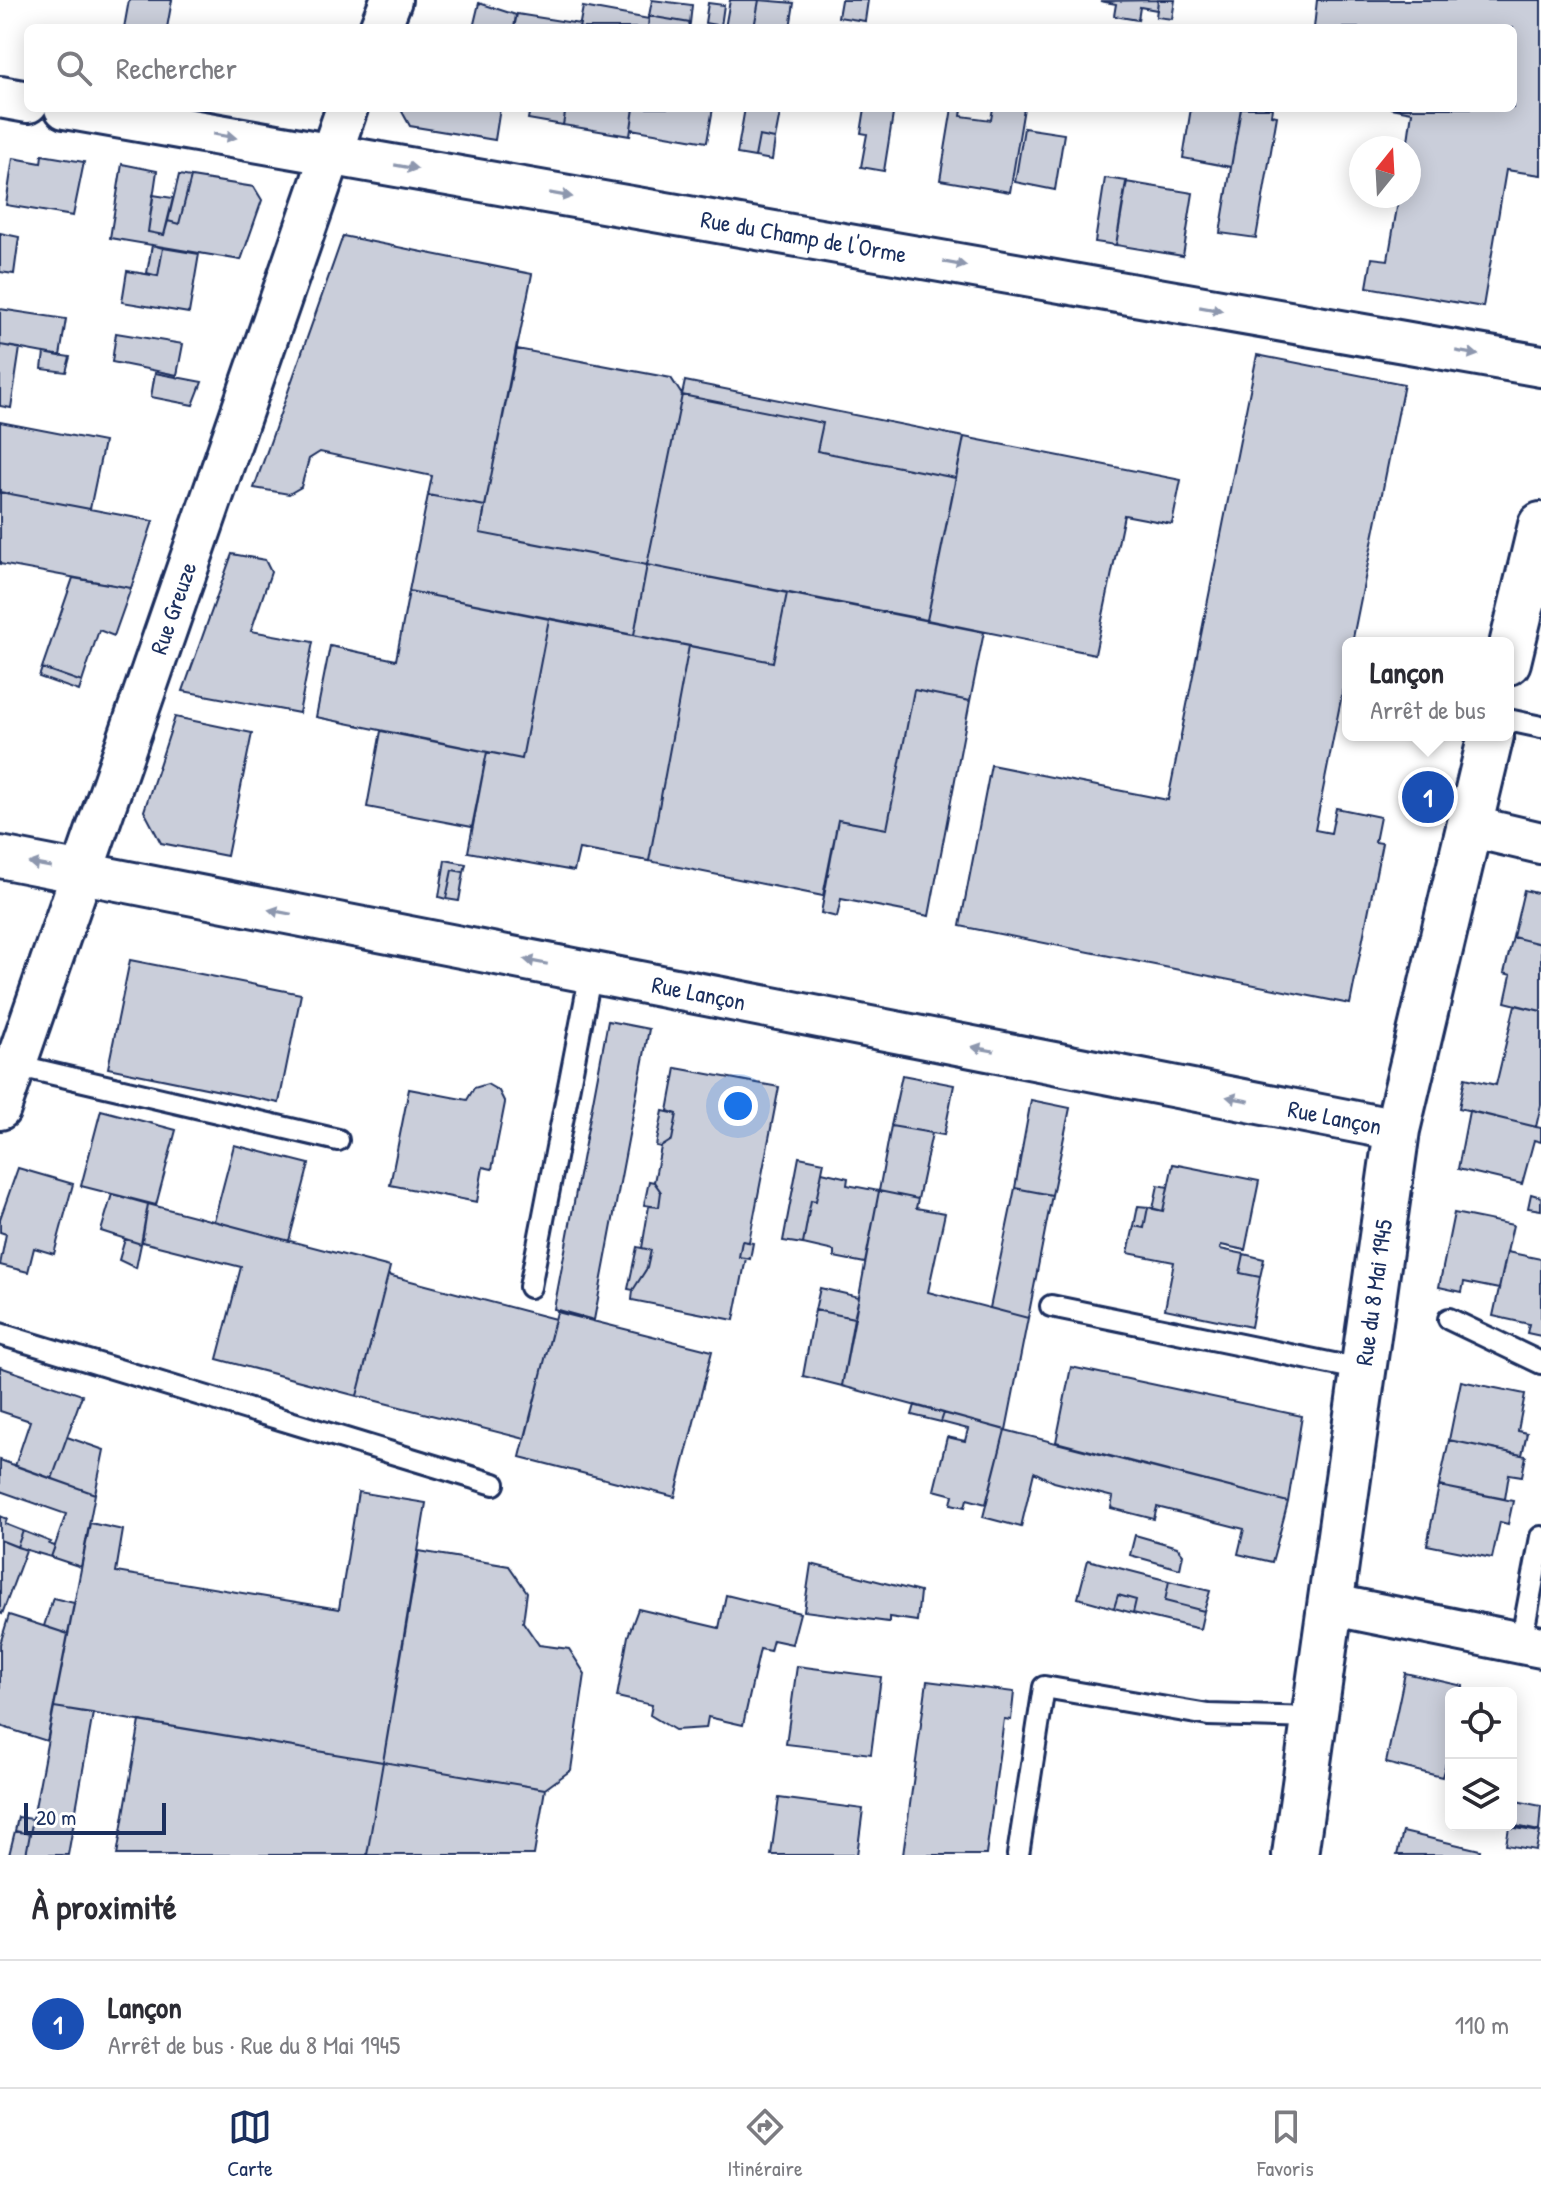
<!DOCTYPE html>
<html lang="fr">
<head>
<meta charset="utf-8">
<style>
  :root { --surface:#fff; --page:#f2f2f3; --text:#2b2b33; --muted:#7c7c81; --line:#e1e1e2; --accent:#1b2f5e }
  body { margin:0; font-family:"Patrick Hand",sans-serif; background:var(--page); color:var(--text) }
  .controls { position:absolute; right:24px; bottom:24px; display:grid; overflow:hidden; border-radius:12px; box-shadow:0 4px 20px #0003 }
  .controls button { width:72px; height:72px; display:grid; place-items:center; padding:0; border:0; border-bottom:2px solid var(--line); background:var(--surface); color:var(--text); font:40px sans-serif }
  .compass { position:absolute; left:1349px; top:136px; width:72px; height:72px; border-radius:50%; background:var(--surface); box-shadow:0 4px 20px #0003; rotate:18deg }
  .scale { position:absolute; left:24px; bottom:20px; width:142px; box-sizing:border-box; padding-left:8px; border:4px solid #1b2f5e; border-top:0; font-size:22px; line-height:28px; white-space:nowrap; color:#1b2f5e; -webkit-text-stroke:6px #fff; paint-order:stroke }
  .you { position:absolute; left:738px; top:1106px; width:28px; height:28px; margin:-20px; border:6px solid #fff; border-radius:50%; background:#1a73e8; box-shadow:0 0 0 12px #1a73e833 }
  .badge { display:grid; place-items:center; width:52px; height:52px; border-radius:50%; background:var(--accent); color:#fff; font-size:26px; font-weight:700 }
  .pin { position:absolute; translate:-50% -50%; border:4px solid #fff; box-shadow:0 2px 8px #0006 }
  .popup { position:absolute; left:1342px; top:637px; width:172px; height:104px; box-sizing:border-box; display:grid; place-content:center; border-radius:12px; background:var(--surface); filter:drop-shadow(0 2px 6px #0005); font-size:26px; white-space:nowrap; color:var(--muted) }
  .popup b { font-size:30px; color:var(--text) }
  .popup::after { content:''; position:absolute; left:50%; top:100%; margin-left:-16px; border:16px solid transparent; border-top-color:var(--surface) }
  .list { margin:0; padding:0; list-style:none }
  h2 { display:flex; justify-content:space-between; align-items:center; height:104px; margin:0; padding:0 32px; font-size:34px }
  h2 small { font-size:26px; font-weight:400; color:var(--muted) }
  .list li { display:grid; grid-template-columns:52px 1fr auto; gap:24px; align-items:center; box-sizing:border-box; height:128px; padding:0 32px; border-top:2px solid var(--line) }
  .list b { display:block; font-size:30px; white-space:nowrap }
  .list p { margin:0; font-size:26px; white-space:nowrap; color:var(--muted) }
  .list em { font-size:26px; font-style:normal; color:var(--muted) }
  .icon { flex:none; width:44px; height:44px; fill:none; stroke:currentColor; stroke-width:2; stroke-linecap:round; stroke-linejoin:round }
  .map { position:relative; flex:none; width:1541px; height:1855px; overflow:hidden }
  .search { position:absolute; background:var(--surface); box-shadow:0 4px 20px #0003; left:24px; right:24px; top:24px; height:88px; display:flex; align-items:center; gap:20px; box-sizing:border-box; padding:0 28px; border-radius:12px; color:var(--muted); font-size:30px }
  .sheet { height:232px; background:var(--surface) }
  nav { display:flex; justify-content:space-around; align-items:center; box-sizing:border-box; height:112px; border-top:2px solid var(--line); background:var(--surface); font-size:22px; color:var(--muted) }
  nav a { display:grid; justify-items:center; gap:4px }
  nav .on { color:var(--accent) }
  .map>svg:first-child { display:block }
  .building { fill:#caceda; stroke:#1b2f5e; stroke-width:2 }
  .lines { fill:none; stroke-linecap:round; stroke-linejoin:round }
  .service-casing { stroke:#1b2f5e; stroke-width:26 }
  .minor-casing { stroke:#1b2f5e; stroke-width:46 }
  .tertiary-casing { stroke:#1b2f5e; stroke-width:50 }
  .service { stroke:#fff; stroke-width:20 }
  .minor { stroke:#fff; stroke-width:40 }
  .tertiary { stroke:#fff; stroke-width:44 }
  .oneway { fill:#8d97ae }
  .labels { text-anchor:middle; stroke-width:6; stroke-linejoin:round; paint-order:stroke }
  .street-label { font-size:24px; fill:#1b2f5e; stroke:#fff }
</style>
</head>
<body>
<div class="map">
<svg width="1541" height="1855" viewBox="0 0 1541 1855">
  <rect width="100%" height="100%" fill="#fff"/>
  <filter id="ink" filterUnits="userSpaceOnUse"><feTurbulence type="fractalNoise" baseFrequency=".0125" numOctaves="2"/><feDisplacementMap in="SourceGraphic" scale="16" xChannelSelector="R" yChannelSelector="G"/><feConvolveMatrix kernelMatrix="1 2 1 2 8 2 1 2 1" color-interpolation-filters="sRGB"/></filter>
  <g filter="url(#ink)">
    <path class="building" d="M129,0h43l-5,28h-43z
      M652,0l40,5 -2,18 -41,-7z
      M730,0h29l-5,28h-29z
      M759,0l35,3 -4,25h-36z
      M841,0h27l-3,21 -27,-4z
      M1158,0h17l-3,19 -16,-2z
      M1158,0l-1,10 -17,-3 -2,13 -24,-4 2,-12 -16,-3z
      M1317,0h224v175l-35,-5 -23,137 -116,-20 5,-29 16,2 11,-64h10l-2,-48 5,-36 -22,-4h123v-80h-199z
      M479,3l37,12 -2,13h-41z
      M708,3l16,2 -3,21 -16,-3z
      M583,7l66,12 -1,9h-69z
      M517,14l63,10 -1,4h-65z
      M649,16l41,7 -1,5h-41z
      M400,108h100l-5,32 -85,-14z
      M530,108h36l-3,17 -35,-6z
      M566,108h68l-4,28 -67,-11z
      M634,108h79l-6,34 -76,-13z
      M745,108h36l-6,31 -16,-3 -4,21 -18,-3z
      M865,108h29l-10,63 -23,-4 6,-33 -6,-1z
      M952,108l10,1 -1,7 30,4 2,-12h31l-14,84 -70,-12z
      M1191,108h50l-10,59 -48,-9z
      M1241,108h31l-1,7 6,1 -21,122 -36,-5z
      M1024,128l40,6 -9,56 -40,-8z
      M759,136l16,3 -3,21 -17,-3z
      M42,155l42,7 -11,54 -67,-11 7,-47 28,5z
      M122,164l35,7 -9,61 16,3 4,-14 11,3 12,-47 63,10 8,13 -21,60 -131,-22z
      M179,175l12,2 -12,47 -11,-3z
      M1105,178l22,3 -11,64 -21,-3z
      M1126,182l67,11 -10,63 -67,-11z
      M153,195l20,3 -9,37 -16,-3z
      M0,233l19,4 -5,37 -14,-2z
      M343,236l189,38 -47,232 -57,-11 4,-19 -112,-24 -11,7 -8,28 -12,7 -35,-6z
      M152,245l11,3 -5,28 -11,-3z
      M163,248l36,6 -10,59 -67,-11 5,-31 31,5z
      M0,309l66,10 -6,37 -60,-11z
      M116,333l67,11 -6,31 -65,-13z
      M517,343v6l154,29 11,17 -35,170 -167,-32z
      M0,345l20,3 -9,60 -11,-2z
      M44,353l26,4 -4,15 -24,-3z
      M1257,355l147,29 -52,259h-4v21l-33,166 16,3 5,-25 44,9 -5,25 7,1 -32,161 -390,-78 31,-161 177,35z
      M155,373l47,9 -9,23 -42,-8z
      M685,381l279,56 -8,41 -139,-27 6,-28 -141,-28z
      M682,395l141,28 -6,28 139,27 -29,142 -280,-55z
      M0,422l104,20 -14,67 -90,-17z
      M964,437l217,43 -9,44 -48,-9 -29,139 -168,-34z
      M0,492l153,29 -22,67 -131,-24z
      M428,495l57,11 -5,27 167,32 -13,70 -225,-44z
      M232,554l33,6 6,12 -20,59 62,11 -14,71 -116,-22z
      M647,565l140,28 -14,69 -139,-27z
      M73,578l58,10 -17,48 -15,-6 -17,52 -40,-14z
      M409,591l140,28 -27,140 -206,-42 14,-71 66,14z
      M787,593l197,39 -14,69 -56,-11 -27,139 -49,-9 -15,76 -174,-35 40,-215 84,16z
      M549,619l140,27 -40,215 -70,-12 -5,22 -106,-19 19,-100 35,7z
      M42,668l40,14 -3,9 -40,-14z
      M914,690l56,11 -41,215 -88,-17 -4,18 -16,-4 17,-93 49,9z
      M175,717l77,16 -25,123 -66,-13 -17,-32z
      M381,731l106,21 -15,75 -105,-20z
      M445,860l21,4 -2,8 -12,-2 -6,29 -7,-2z
      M452,870l12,2 -5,29 -13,-2z
      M1524,890l17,4v50l-28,-7z
      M1513,937l28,7v67l-36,-9 6,-27 -7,-2z
      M130,960l171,34 -22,109 -171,-35z
      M1515,1005l26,6v94l-5,22 -77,-19 6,-30 31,7z
      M608,1021l41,8 -55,291 -40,-11z
      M676,1068l103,19 -30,155 -7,-1 -3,16 7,1 -12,62 -102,-20 1,-10 14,-22 4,-18 -9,-2 7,-42 10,1 2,-15 -7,-10 7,-35 11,-7 5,-26 -9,-3z
      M902,1075l52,10 -10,50 -53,-9z
      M487,1084l12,7 6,12 -13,66 -9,-2 -6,35 -87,-17 19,-96 58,11 7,-12z
      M1031,1100l39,8 -18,87 -37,-7z
      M101,1110l75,20 -20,75 -75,-19z
      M663,1111l14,3 -5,26 -11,7 -5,-1z
      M1469,1111l72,17v14l-7,-2 -12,44 -64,-15z
      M891,1126l41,7 -14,66 -39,-8z
      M234,1145l75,19 -20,77 -75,-20z
      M799,1157l25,5 -8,39 -5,-1 -8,44 -20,-3z
      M1173,1164l86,17 -14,69 -24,-5 -1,4 24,5 -4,19 20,4 -9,50 -86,-18 9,-47 -46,-9 6,-27 10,2 4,-21 15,4z
      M18,1168l55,16 -19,70 -20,-6 -6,24 -28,-7 6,-31 -6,-2v-13z
      M822,1172l26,6 -1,7 32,6 -14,72 -31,-6v-6l-31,-7 8,-44 5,1z
      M649,1181l5,1 7,10 -2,15 -15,-2z
      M1158,1185l10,2 -5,24 -10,-2z
      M1015,1188l37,7 -24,123 -38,-10z
      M879,1191l39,8 -2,9 29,5 -17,79 100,26 -22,112 -164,-44z
      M112,1194l36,10 -7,40 -40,-13z
      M1531,1194l10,3v13l-13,-2z
      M148,1204l242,63 -33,129 -140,-37 24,-92 -99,-25z
      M1138,1206l10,1 -4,21 -10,-2z
      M1454,1213l59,12 -14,64 -35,-7 -2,10 -23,-5z
      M125,1239l16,5 -5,24 -17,-8z
      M742,1241l11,2 -3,16 -11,-2z
      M637,1247l14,3 -4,18 -14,22 -5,-1z
      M1507,1252l34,7v77l-14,-3 2,-9 -36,-8z
      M1244,1254l20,5 -4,18 -20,-4z
      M388,1275l167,44 -30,120 -168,-43z
      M820,1288l39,9 -5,21 -39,-8z
      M815,1310l39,8 -12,68 -39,-10z
      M557,1312l155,39 -37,146 -155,-40z
      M0,1367l82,28 -30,84 -37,-13 15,-45 -30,-10z
      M1071,1367l231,49 -14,86 -232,-60z
      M1461,1381l64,13 -7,37 9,2 -5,22 -73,-15z
      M915,1405l29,8 -3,9 -29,-7z
      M944,1413l61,17 -19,74 -19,-5 -2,8 -14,-3 2,-9 -19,-5 13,-53 18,4 3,-12 -27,-7z
      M1005,1430l283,72 -16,60 -34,-8 6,-25 -87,-22 -3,12 -43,-11 2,-11 -59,-15 -20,-10 -13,55 -38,-10z
      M67,1437l37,13 -9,44 -43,-15z
      M1449,1440l77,16 -4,20 -13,-2 -4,25 -66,-13z
      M0,1460l95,34 -14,73 -30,-10 15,-43 -66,-23z
      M1439,1486l74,15 -5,23 -8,-2 -8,36 -65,-13z
      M358,1492l68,11 -43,259 -329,-55 36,-184 33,7 -7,42 223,37z
      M0,1516l7,3 -2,5 18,7 -6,16 -17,-7z
      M23,1531l28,11 -2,2 6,2 -4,11 -34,-10z
      M1135,1535l42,12 6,7 -3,15 -50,-14z
      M0,1540l26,10 -24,64 -2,-1z
      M419,1551l90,15 18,26 -4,30 16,23 30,4 16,25 -14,96 -26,19 -162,-27z
      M1088,1560l81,21 -4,20 39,10 -4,18 -67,-16 3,-13 -18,-5 -4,13 -36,-10z
      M811,1564l109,28 -3,29 -28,-4v5l-85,-11z
      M1169,1581l41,10 -6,20 -39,-10z
      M726,1595l74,18 -8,31 -19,-4 -3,11 -10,-2 -17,76 -35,-8 -2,11 -31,2 -25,-15 2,-10 -35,-8 11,-61 10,-27 81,19z
      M1118,1595l18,5 -3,13 -19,-5z
      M53,1598l21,5 -6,31 -24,-8z
      M9,1615l59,19 -21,107 -47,-15v-82z
      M797,1666l84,11 -10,77 -85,-10z
      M1405,1673l58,13 -1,7h-11v52l-9,32 -56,-14z
      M927,1681l87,11 -3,28 -7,-1 -18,136h-83z
      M54,1707l39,6 -25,142h-42z
      M140,1721l243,41 -16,93h-250z
      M383,1762l162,27 -11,66h-167z
      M779,1798l84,11 -6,46h-86z
      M1511,1800l30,6 -2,25 -28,-6z
      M18,1817l15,2 -3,15 -15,-3z
      M1509,1827l31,5 -4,18 -30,-5z
      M15,1831l15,3 -4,21h-17z
      M1403,1832l77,18 -1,5h-82z"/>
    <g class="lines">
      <g class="service-casing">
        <path id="service" d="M1508,720l33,7
          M15,1065l323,75
          M530,1287l61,-315
          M1051,1306l312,64
          M1449,1319l92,44
          M0,1334l494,150
          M1521,1643l20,-106
          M1018,1855l26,-168 164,28 106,3"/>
      </g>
      <g class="minor-casing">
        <g id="minor">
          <path d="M380,28l11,-28"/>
          <path d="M0,97l28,5"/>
          <path id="s1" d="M65,108l1476,258"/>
          <path d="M1469,826l72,17"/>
          <path id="s2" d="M0,857l1397,273"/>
          <path id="s3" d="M0,1109l347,-1001"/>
          <path d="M1329,1604l212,43"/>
        </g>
      </g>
      <g class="tertiary-casing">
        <g id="tertiary">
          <path d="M1508,662l33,-137"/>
          <path id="s4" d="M1295,1855l102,-725 94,-395"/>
        </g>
      </g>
      <use href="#service" class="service"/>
      <use href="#minor" class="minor"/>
      <use href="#tertiary" class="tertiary"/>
    </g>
    <defs><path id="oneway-solid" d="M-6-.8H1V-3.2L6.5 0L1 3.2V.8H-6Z" transform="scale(2)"/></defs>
    <g class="oneway">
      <use href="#oneway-solid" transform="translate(225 136) rotate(10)"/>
      <use href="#oneway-solid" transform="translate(406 167) rotate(10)"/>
      <use href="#oneway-solid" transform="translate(561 195) rotate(10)"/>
      <use href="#oneway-solid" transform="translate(955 264) rotate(10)"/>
      <use href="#oneway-solid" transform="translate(1211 309) rotate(10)"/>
      <use href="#oneway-solid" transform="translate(1467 353) rotate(10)"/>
      <use href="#oneway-solid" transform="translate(40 865) rotate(-170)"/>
      <use href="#oneway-solid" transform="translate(280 912) rotate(-169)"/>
      <use href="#oneway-solid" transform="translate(536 962) rotate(-169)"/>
      <use href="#oneway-solid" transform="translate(983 1049) rotate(-169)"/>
      <use href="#oneway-solid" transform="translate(1238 1099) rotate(-169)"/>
    </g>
  </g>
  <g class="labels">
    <g class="street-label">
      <text dy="8" stroke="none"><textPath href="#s1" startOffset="750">Rue du Champ de l'Orme</textPath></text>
      <text dy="8" stroke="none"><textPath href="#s3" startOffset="530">Rue Greuze</textPath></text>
      <text dy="8" stroke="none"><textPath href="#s2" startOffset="712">Rue Lançon</textPath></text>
      <text dy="8" stroke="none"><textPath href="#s2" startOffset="1360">Rue Lançon</textPath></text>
      <text dy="8" stroke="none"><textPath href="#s4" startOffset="568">Rue du 8 Mai 1945</textPath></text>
    </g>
  </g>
</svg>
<div class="controls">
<button><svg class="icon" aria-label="locate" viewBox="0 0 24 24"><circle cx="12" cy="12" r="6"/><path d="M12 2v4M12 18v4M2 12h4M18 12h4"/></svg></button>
<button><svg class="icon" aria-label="layers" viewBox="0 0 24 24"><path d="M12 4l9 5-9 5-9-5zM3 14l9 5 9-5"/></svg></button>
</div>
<svg class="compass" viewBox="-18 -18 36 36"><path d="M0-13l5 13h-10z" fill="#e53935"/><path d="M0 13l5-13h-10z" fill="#7c7c81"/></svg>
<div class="scale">20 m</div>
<div class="you"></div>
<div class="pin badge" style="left:1428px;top:797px;background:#1a4fb4">1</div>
<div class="popup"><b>Lançon</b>Arrêt de bus</div>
<div class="search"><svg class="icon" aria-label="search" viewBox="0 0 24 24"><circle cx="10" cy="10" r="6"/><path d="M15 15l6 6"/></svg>Rechercher</div>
</div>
<section class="sheet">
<h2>À proximité<small></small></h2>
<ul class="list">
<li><span class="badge" style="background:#1a4fb4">1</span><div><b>Lançon</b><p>Arrêt de bus · Rue du 8 Mai 1945</p></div><em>110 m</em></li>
</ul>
</section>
<nav>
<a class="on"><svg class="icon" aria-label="map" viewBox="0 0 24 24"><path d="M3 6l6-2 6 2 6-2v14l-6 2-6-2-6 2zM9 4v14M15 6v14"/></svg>Carte</a>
<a><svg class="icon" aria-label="directions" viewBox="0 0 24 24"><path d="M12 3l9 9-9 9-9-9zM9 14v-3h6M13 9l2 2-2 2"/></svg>Itinéraire</a>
<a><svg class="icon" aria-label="saved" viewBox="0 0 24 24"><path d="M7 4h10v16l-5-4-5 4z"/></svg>Favoris</a>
</nav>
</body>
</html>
